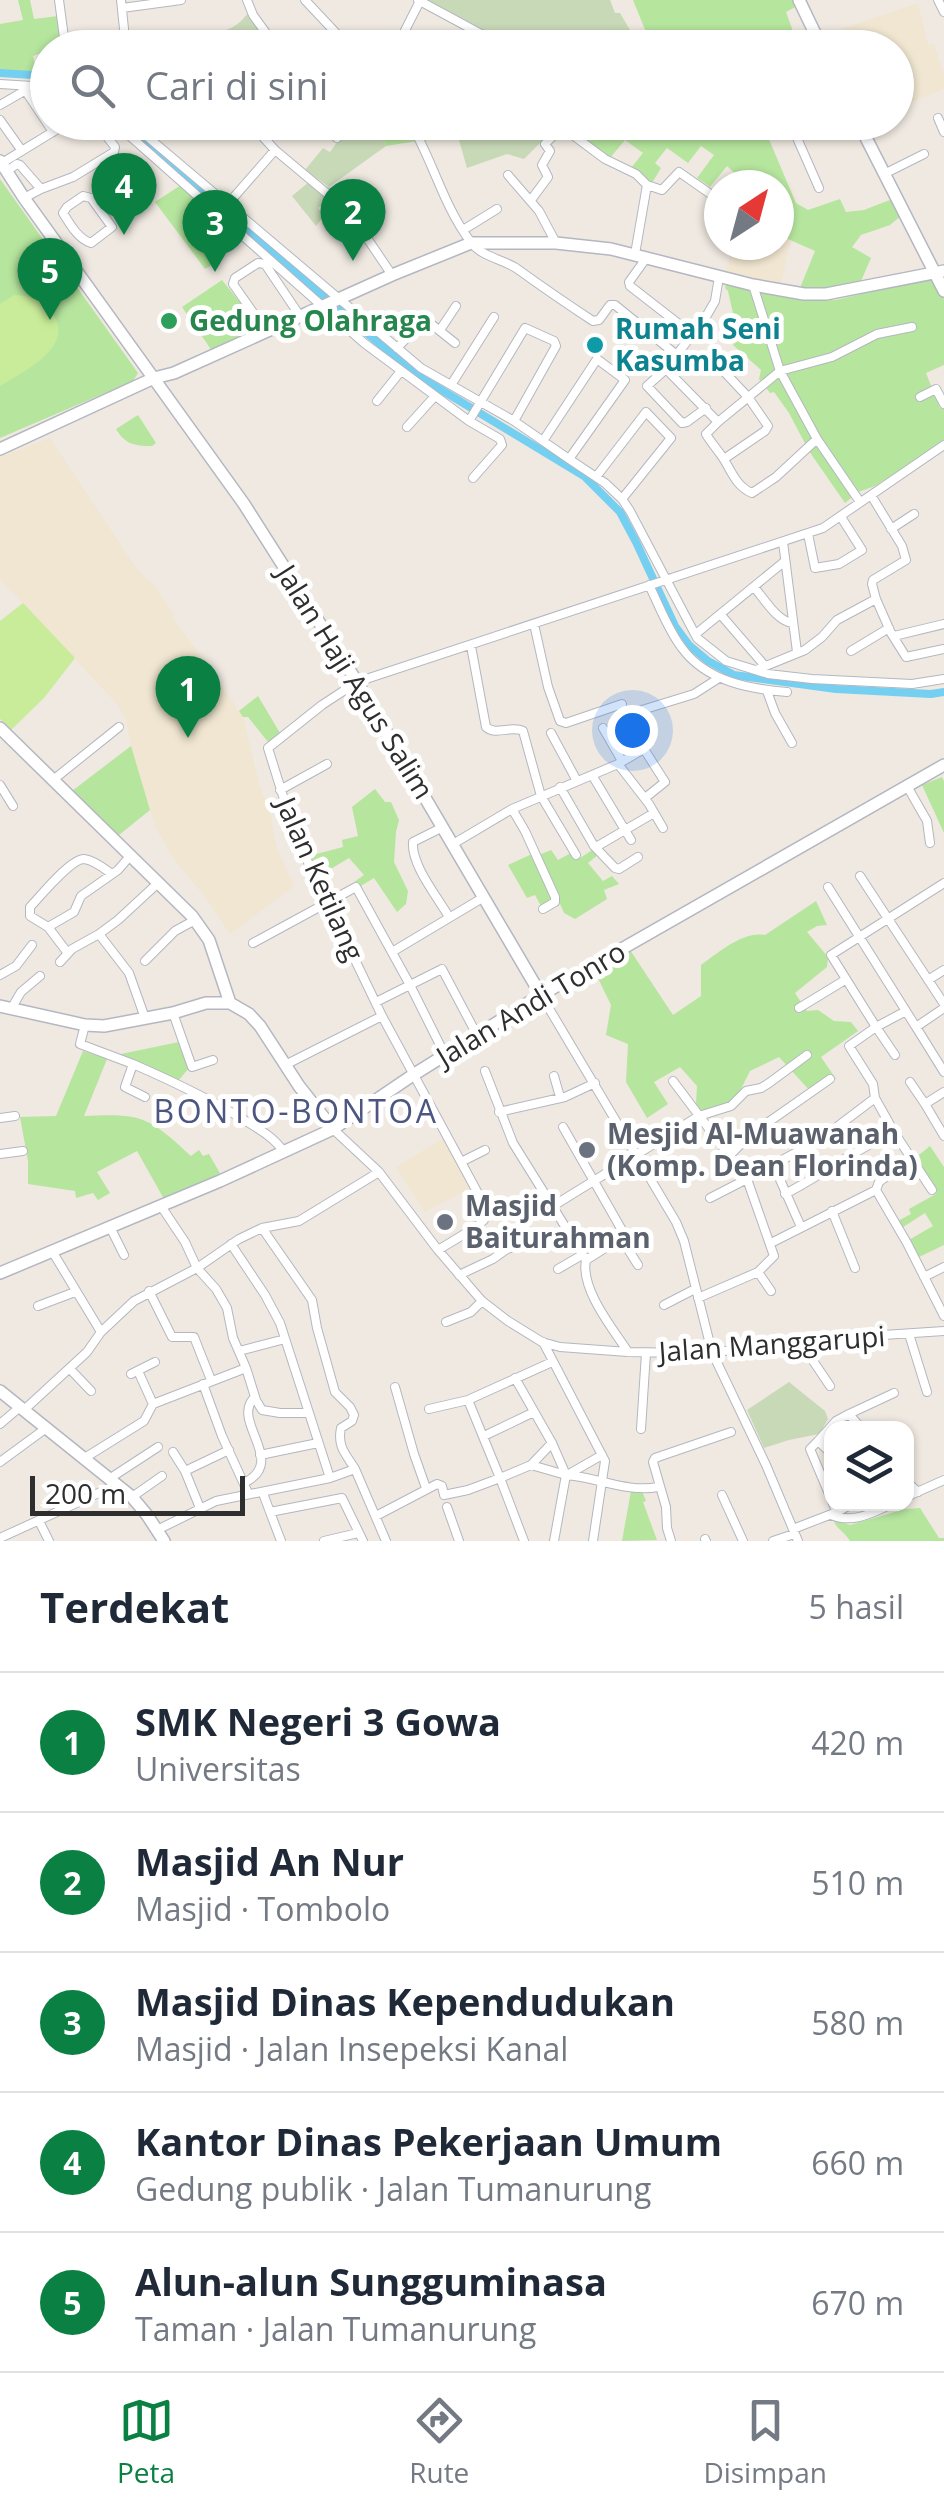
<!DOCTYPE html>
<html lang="id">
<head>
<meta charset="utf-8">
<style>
  :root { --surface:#fff; --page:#f2f2f3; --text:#1f2937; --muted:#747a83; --line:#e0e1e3; --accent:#0b8043 }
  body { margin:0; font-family:"Open Sans",sans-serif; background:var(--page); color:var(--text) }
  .controls { position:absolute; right:30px; bottom:30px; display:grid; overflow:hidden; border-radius:20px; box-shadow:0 2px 8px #0004 }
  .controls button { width:90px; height:90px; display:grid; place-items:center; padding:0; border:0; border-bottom:2px solid var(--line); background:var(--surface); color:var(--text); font:50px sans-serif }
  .compass { position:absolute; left:704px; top:170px; width:90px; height:90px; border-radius:50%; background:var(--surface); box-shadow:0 2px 8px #0004; rotate:36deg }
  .scale { position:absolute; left:30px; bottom:25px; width:215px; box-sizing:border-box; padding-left:10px; border:5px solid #2e2e2e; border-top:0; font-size:28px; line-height:35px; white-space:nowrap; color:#2e2e2e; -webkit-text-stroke:8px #fff; paint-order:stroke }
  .you { position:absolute; left:632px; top:730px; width:35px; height:35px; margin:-25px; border:8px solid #fff; border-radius:50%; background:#1a73e8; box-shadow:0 0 0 15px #1a73e833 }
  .badge { display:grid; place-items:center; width:65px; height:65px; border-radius:50%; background:var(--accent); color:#fff; font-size:32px; font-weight:700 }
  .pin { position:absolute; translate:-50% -82px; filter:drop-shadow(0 2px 5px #0008) }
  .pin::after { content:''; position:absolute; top:52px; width:35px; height:30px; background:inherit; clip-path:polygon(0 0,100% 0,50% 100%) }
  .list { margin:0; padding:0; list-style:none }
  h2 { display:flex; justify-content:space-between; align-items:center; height:130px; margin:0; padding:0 40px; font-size:42px }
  h2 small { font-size:32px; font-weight:400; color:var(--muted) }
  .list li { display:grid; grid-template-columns:65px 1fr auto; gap:30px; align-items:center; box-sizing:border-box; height:140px; padding:0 40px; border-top:2px solid var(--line) }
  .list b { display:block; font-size:38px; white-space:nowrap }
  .list p { margin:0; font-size:32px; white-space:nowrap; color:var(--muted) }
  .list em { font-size:32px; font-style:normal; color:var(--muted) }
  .icon { flex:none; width:55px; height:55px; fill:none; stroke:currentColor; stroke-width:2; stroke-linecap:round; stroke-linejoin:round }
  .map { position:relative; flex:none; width:944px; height:1541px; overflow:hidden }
  .search { position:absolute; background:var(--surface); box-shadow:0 2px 8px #0004; left:30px; right:30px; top:30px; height:110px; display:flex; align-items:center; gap:25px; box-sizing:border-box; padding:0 35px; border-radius:55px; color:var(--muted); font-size:38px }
  .sheet { height:830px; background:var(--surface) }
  nav { display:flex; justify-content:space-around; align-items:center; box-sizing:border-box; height:140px; border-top:2px solid var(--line); background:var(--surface); font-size:28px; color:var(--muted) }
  nav a { display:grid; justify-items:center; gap:5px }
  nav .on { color:var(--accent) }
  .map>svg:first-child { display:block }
  .education { fill:#f0e6d1 }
  .green { fill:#b6e59e }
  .cemetery { fill:#c8d9b8 }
  .pitch { fill:#c9ec9a }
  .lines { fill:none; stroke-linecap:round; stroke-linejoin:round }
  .canal { stroke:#75cff0; stroke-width:8 }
  .street-casing { stroke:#b4b7c1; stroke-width:10 }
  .secondary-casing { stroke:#b4b7c1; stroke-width:14 }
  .street { stroke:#fff; stroke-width:8 }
  .secondary { stroke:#fff; stroke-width:11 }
  .leisure-dot { fill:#2e9e5b; stroke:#fff; stroke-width:4 }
  .culture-dot { fill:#0f9aa8; stroke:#fff; stroke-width:4 }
  .worship-dot { fill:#6b7280; stroke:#fff; stroke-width:4 }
  .labels { text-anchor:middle; stroke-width:10; stroke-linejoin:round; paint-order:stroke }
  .leisure-label { font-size:28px; font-weight:bold; fill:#27864d; stroke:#fff; text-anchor:start }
  .culture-label { font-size:28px; font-weight:bold; fill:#0d838f; stroke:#fff; text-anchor:start }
  .street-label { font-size:28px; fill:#2e2e2e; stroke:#fff }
  .worship-label { font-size:28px; font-weight:bold; fill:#5b616d; stroke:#fff; text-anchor:start }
  .quarter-label { font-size:32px; letter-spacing:2.5px; fill:#4d5680; stroke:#fff }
</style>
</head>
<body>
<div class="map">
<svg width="944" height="1541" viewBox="0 0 944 1541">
  <rect width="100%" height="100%" fill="#efe9e1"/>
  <path class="education" d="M918,3l10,42 6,-1 10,31v14l-47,19 -1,-60 -69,-1 -6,-11z
    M779,235l12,5 -11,47 -55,-14 9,-28h45z
    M50,438l88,133 17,15 16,24 3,10 30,40 39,57 17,70 10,26 6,33 18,40 -64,48 -24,-36 -34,-41 -16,-29 -23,-73 -7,-35 -8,-15 -118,-126v-122z
    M449,1135l27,50 -51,27 -29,-45z"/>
  <path class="green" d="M18,0h12l4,19 24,-3 5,31 -15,1 -1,3 -14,5 2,10 6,-1 2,7 -43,-2v-46l23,-4z
    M633,0h161l3,6 -11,6 9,25 -25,10h-131l-1,-2 10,-8z
    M568,122l194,1 34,80 12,7 32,-11 6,13 18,-2 31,-12 7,17 -12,10 -29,10 -9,12 19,11 -10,23 -40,10 -21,-3 15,-37 -36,-16v-50h-42l4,-6 -14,-13 -17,21 -13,-9 17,-23 -13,-9 -13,17 -21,-15 -12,15 6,5 -9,15 -21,-15 12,-15 -18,-13 -15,18 -45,-31z
    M376,123h31l10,18 -31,5z
    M0,179l138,194 -5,8 -133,57z
    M181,185l58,53 -25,23v3l-9,5 -50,-67z
    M934,277l10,22v66l-18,8 14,35 4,-2v36l-69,44 -17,6 -13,11 -36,-52 -20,-38 -15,-21 -4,1 -11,-14 2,-9 -28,-25 7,-8 -6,-5 12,-12 -13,-7 -5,-22 -3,-3 2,-6 76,19 33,-1z
    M222,280l39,49 -49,22 -30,-44z
    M138,415l18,28 -4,3c-18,0 -27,-2 -36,-17z
    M258,696l22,37 -12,9 -20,-25h-5l-4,-6z
    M131,746l19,64 -31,25 -47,-44z
    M942,777l2,4v52l-22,-48z
    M375,789l10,13h6l8,18 -3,12 -2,30 14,29 -2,13 -9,8 -23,-34 -15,9 -5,-5 10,-7 -15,-17 -30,18 -10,-20 34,-9 -1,-7 16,-4 -6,-29z
    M594,849l5,5 -11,9 15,18 9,-5 7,8 -15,6 3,9 -32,20 -11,-6 -25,-58 12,-5 7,10 13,-7 4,5h5z
    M532,854l21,45 -12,7 -6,-11 -8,3 -19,-33z
    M816,901l11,24 -10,1 -10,6 21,25 -1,10 -32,26 12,18 11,-1 16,11 17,1 7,9 -37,26 15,22 -25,13 -32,-35 -29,14 -18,36 -31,3 -5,-6 1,-18 -17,-19 -26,15 14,22 -21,14 -21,-36 2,-38 -22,-9 5,-30 -17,-35 36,-20 43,65 28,-19v-31c17,-12 42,-34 64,-30z
    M179,1042l10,26 -11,13 -62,-26z
    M83,1051l24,8 -23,57c58,-3 64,0 107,40l8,-6 4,6 6,-2 12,21 -57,24 -27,-48 -40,21 13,21 -12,7 -5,-7 -17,5 -1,-7 -47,-7v-23l-8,-44 36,-1z
    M930,1146l14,21v78l-27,13 -10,-17 26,-15 -8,-13 -25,16 -4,-7 15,-8 -2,-5 27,-15 -22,-35z
    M631,1491h11l4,10 -3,1 14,38 -35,1z
    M920,1508l19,30h5v3h-94c-5,-9 -14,-12 -17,-22l17,6 55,-16z"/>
  <path class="cemetery" d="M427,0h183l5,13h5l20,34h-205l-3,-1 9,-11c20,10 36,17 55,2z
    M247,14l26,33 -80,1 13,-4 -2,-10c18,-2 32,-4 43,-20z
    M346,123h30l10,23 -57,41 -24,-17 18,-22 7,4 19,-26z
    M454,123h106l-36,36 -17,-5 -40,14z
    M309,182l21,17 -12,9 6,8 -8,10 -24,-30z
    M789,1382l36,29 3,8 -9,15 -30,6 -25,8 -17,-38z"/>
  <path class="pitch" d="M14,295c15,1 26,3 36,15 29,36 -25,60 -50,76v-82z
    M23,603l52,55 -31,40 -33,32 -11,-11v-98z"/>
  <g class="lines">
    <path class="canal" d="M0,73l48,3
      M127,129l288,245 169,102 36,36 16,30 39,84 14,19 19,16 26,14 102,14 95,5 13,-2"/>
    <g class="street-casing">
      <path id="street" d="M59,0l6,45
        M121,0l5,48
        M247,0l6,15 13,18
        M305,0l45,48
        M418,0l89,48
        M938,0l6,12
        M122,8l59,-8
        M65,43l60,-8
        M396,48l24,-47
        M0,84l48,3
        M25,90l28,42
        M0,105l26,-15
        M938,118l6,14
        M0,120l22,31
        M114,122l250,221 105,78 31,18 2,6 -29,33
        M130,122l291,246 93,53 55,38 36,24 17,16 8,12 67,127 29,23 42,13 44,5 100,5 32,-5
        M319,122l18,16
        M410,122c23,39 33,83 60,119 11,16 30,17 46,27 25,18 51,36 77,53l6,-1 11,-15h5l63,51
        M790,122l29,66
        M275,150l49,41 22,16 46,68
        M2,163l67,-41
        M7,171l10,-7 3,1 21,24
        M886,173l38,-19
        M508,175l31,36 17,32
        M83,196l8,2 21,29 -21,16c-13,-4 -21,-19 -28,-30l4,-6z
        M24,198l17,-9 32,-12 41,-25 1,-5 -14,-18
        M531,200l17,-23 -6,-12 8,-14 -5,-7 15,-15 6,1 39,29 31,15 11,11
        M227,205l48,-55 -12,-13 14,-15
        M463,230l34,-21
        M635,254l12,-69 15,5 17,-18 40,28
        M647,257l-18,25 1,4 63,49
        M753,285l27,86 37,68 43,63
        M440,330l16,-24
        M266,331l-33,-47 2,-6 23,-15 7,1 35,52
        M397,348l28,-29 30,24
        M714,361l34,36 20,29 -3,5 -41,28
        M666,369l52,53
        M451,385l43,-68
        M920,397l16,-8 8,15
        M377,401l24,-30
        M706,408l-19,14 -5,1 -35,-37 19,-17 41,-54 8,-14 4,-24
        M469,421l56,-93 29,13 2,5 -42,75
        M407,427l28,-31
        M817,439l-41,38 -24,16c-17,-7 -21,-24 -31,-38 -5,-7 -11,-14 -15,-21l12,-12 62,-51 52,-14 45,-23 35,-7
        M543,441l54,-82 28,21 -56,79
        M596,477l50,-65 25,26 -49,61
        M891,529l23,-15
        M808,534l7,34 24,-4 23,-14 -21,-33
        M783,542l14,110
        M649,585c10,20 19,45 33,63 24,33 67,41 105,44
        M754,587c11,13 23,34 39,36
        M876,599l15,34 15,24 38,-8
        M721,615l44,51
        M534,624l14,63 12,34 6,2 56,-19
        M697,633l88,-72
        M894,636l50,-12
        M471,646l15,81c10,9 25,-2 37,4l18,65 35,59
        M851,651l38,-23
        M756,670l49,-20 17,-13 15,-17 39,-21 -4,-15 1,-4 33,-20 -4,-14 -31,-51
        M767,691l8,22 17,30
        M603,728l19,33
        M551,733l26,48
        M644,749l21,33 -20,16
        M618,764l31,40 14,24
        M592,775l39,65
        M53,780l66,-53
        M0,785l13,21
        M907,786l20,35 3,22
        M560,787l34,59 21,22 4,1 19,-12
        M280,790l47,-26
        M512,809l13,22 30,66v5l-12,7
        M443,827l-30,15c-2,23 24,54 36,75
        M453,844l59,-35 106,-45 26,-15 -14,-26 2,-7 10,-6 52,-16 25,-16
        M596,847l58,-34
        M860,876l84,128
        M828,887l88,140 28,-19
        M48,927l26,-15 7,-16 37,-26 12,-14
        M253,943l103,-56 54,98 35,70
        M67,952l-19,-25 -18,-11v-9c10,-10 40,-48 54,-48 10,1 21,10 28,15
        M392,952l92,-55
        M145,961l30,-30 20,-11
        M60,962l12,-13 27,-15
        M0,975l16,-9 16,-21
        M928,980l16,-10
        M541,995l135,227 8,19 28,111 54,113 32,76
        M376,1002l66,-33 35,66
        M799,1008l46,-28
        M11,1009l10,-17 19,-16
        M906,1011l-30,16 -45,-72 113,-72
        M173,1013l19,54 21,-7
        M145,1018l-16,-45 -30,-39 19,-14 40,-37
        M85,1025l-5,19 53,20 -8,23 20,10
        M916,1027l28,45
        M133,1064c39,17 71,32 108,54 16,10 32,18 43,34
        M285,1065l97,-49
        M485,1071l28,72 73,117c-6,29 27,69 42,92
        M554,1076l6,21
        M673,1081l52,69 12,13 10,16 -37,19
        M910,1082l15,22
        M944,1092l-19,12 19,32
        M875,1098l-2,-14 -24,-38 27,-19 19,28
        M499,1112l66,-15 30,-14
        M0,1118l15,-2
        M563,1127l60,105 -2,6 -35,22
        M333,1129l46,43 59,78 44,51 26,20 34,21 18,5 68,5 65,1 46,-3 114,-13 91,-6
        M894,1132l38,58
        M0,1154l23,-3
        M730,1155l20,-20 80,-56
        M463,1161l22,-11
        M774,1166l27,61
        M876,1190l3,-8 9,-7
        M553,1206l146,-90 32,-10 15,-15 15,-3 8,-5 38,-28
        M832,1211l23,57
        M110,1227l14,28
        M262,1228l50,72 5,28 18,64 15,15 4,8 -2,6 -11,7c-4,19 5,26 14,41
        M621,1238l17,27
        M771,1243l105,-53 31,53 37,73
        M231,1244l34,51 15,28 50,155
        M438,1250l38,-23 8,-7 -3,-21 -99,-183 -76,-158 -14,-33 -24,-77 54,-43 35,-23 466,-154 121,-83
        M558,1269l24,-14
        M758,1272l13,19
        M459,1275l34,-16 14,-10 28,-7
        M924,1277l20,-10
        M149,1291l23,46h22l17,43
        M698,1298l60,-26 16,-16 -27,-77 74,-40 54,-41 19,34c-38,17 -72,43 -109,62
        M664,1305l31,-16
        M38,1306l37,-14
        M446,1322l25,-10 11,-11
        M101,1332l33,-31 63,-33 42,-29 23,-11 37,-7 80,-49
        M909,1334l18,58
        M543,1342l62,119 -12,80
        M801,1343l29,43
        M239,1351l46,-12
        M246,1368l10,32 6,10 18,3h28
        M70,1369l21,22
        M138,1371l15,33
        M131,1374l24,-12
        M515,1378l37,65 14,32c31,2 61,18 92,12
        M203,1384l19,52 26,57
        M395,1387l19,67 12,34
        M429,1409l39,-9
        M24,1410l63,-58 14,-20 -49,-81
        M0,1424l20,-17
        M861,1428l-12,-14 45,-21
        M641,1429l5,-76
        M484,1436l50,-24
        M818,1441l18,-20 13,-7
        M552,1443l-21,22 35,10 -12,66
        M173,1452l12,19
        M832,1454l-14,-13 -8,8 22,52
        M260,1455l58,-12
        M83,1459l61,-38 9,-17 93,-36 -13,-30 -6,-30 -11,-19 -19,-21 -12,-26 -24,-36
        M0,1462l45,-33
        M531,1465l-31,13 -32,-78 84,-38
        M569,1474l33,-19
        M109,1479l49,-32
        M906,1481l12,11
        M244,1483c45,-22 -15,-62 11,-86
        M722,1495l21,46
        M264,1496l6,16 72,-14 21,43
        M132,1497l30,-21
        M906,1497l38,-17
        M447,1507l12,34
        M200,1508l-15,-37 44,-21
        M270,1512l11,29
        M837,1512l15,-8
        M831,1515c22,9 41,-2 61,-11
        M376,1516l61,-32 5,2 2,9 24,-5 32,-12 24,63
        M39,1521l10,20
        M793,1529l44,-17 -4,-8
        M157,1530l59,-29 114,-23 25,-9 31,72
        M0,1538l116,-53
        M705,1539l1,2
        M324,1541l34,-8
        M671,1541l-4,-13 -1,-21 -13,-45 2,-4 76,-26
        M773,1541l21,-7"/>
    </g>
    <g class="secondary-casing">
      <path id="secondary" d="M799,0l23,48
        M858,122l86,169
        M0,161l24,37 220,306 113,178 184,313
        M0,449l154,-71 20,-5 218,-98 79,-32h85l55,6 142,36 51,9h22l118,-23
        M0,728l192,188 17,24 21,63
        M0,1006l85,19 19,1 69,-13 33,-10h24l19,11 11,12 39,60 34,43
        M0,1273l220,-92 113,-52 80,-54 128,-80 403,-230
        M0,1391l132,106 15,18 17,26"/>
    </g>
    <use href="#street" class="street"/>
    <use href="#secondary" class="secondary"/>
  </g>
  <circle class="leisure-dot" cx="169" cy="321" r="10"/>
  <circle class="culture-dot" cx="595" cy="345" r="10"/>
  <g class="worship-dot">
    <circle cx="587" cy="1150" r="10"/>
    <circle cx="445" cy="1222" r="10"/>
  </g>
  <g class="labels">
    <g class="leisure-label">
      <text x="189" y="331">Gedung Olahraga</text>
    </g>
    <g class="culture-label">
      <text x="615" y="339">Rumah Seni<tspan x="615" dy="32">Kasumba</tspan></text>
    </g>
    <g class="street-label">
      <text transform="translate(355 682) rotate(58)" y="10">Jalan Haji Agus Salim</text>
      <text transform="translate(320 879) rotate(66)" y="10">Jalan Ketilang</text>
      <text transform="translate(531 1004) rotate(-31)" y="10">Jalan Andi Tonro</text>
      <text transform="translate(772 1344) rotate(-4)" y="10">Jalan Manggarupi</text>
    </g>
    <g class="worship-label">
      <text x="607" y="1144">Mesjid Al-Muawanah<tspan x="607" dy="32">(Komp. Dean Florinda)</tspan></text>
      <text x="465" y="1216">Masjid<tspan x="465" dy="32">Baiturahman</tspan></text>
    </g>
    <g class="quarter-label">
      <text x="296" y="1123">BONTO-BONTOA</text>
    </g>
  </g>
</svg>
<div class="controls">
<button><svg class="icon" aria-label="layers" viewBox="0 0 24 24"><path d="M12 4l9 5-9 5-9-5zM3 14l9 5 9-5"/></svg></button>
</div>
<svg class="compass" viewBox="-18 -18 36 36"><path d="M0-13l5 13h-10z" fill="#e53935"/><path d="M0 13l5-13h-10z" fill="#747a83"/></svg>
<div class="scale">200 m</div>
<div class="you"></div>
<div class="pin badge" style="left:188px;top:738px">1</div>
<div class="pin badge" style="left:353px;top:261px">2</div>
<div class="pin badge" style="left:215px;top:272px">3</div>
<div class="pin badge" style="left:124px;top:235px">4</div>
<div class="pin badge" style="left:50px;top:320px">5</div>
<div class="search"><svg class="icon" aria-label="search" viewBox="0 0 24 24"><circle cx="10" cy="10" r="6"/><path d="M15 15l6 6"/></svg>Cari di sini</div>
</div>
<section class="sheet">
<h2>Terdekat<small>5 hasil</small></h2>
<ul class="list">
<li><span class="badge">1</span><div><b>SMK Negeri 3 Gowa</b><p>Universitas</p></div><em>420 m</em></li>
<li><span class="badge">2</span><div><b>Masjid An Nur</b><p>Masjid · Tombolo</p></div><em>510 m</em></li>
<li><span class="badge">3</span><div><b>Masjid Dinas Kependudukan</b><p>Masjid · Jalan Insepeksi Kanal</p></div><em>580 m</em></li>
<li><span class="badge">4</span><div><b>Kantor Dinas Pekerjaan Umum</b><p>Gedung publik · Jalan Tumanurung</p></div><em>660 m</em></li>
<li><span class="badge">5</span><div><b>Alun-alun Sungguminasa</b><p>Taman · Jalan Tumanurung</p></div><em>670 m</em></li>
</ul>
</section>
<nav>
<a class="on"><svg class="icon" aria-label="map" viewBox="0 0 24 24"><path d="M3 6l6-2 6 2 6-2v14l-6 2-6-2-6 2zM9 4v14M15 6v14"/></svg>Peta</a>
<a><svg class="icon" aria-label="directions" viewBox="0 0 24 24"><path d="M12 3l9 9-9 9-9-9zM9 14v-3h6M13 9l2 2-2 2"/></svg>Rute</a>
<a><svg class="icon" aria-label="saved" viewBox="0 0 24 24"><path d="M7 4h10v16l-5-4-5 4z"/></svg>Disimpan</a>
</nav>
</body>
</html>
